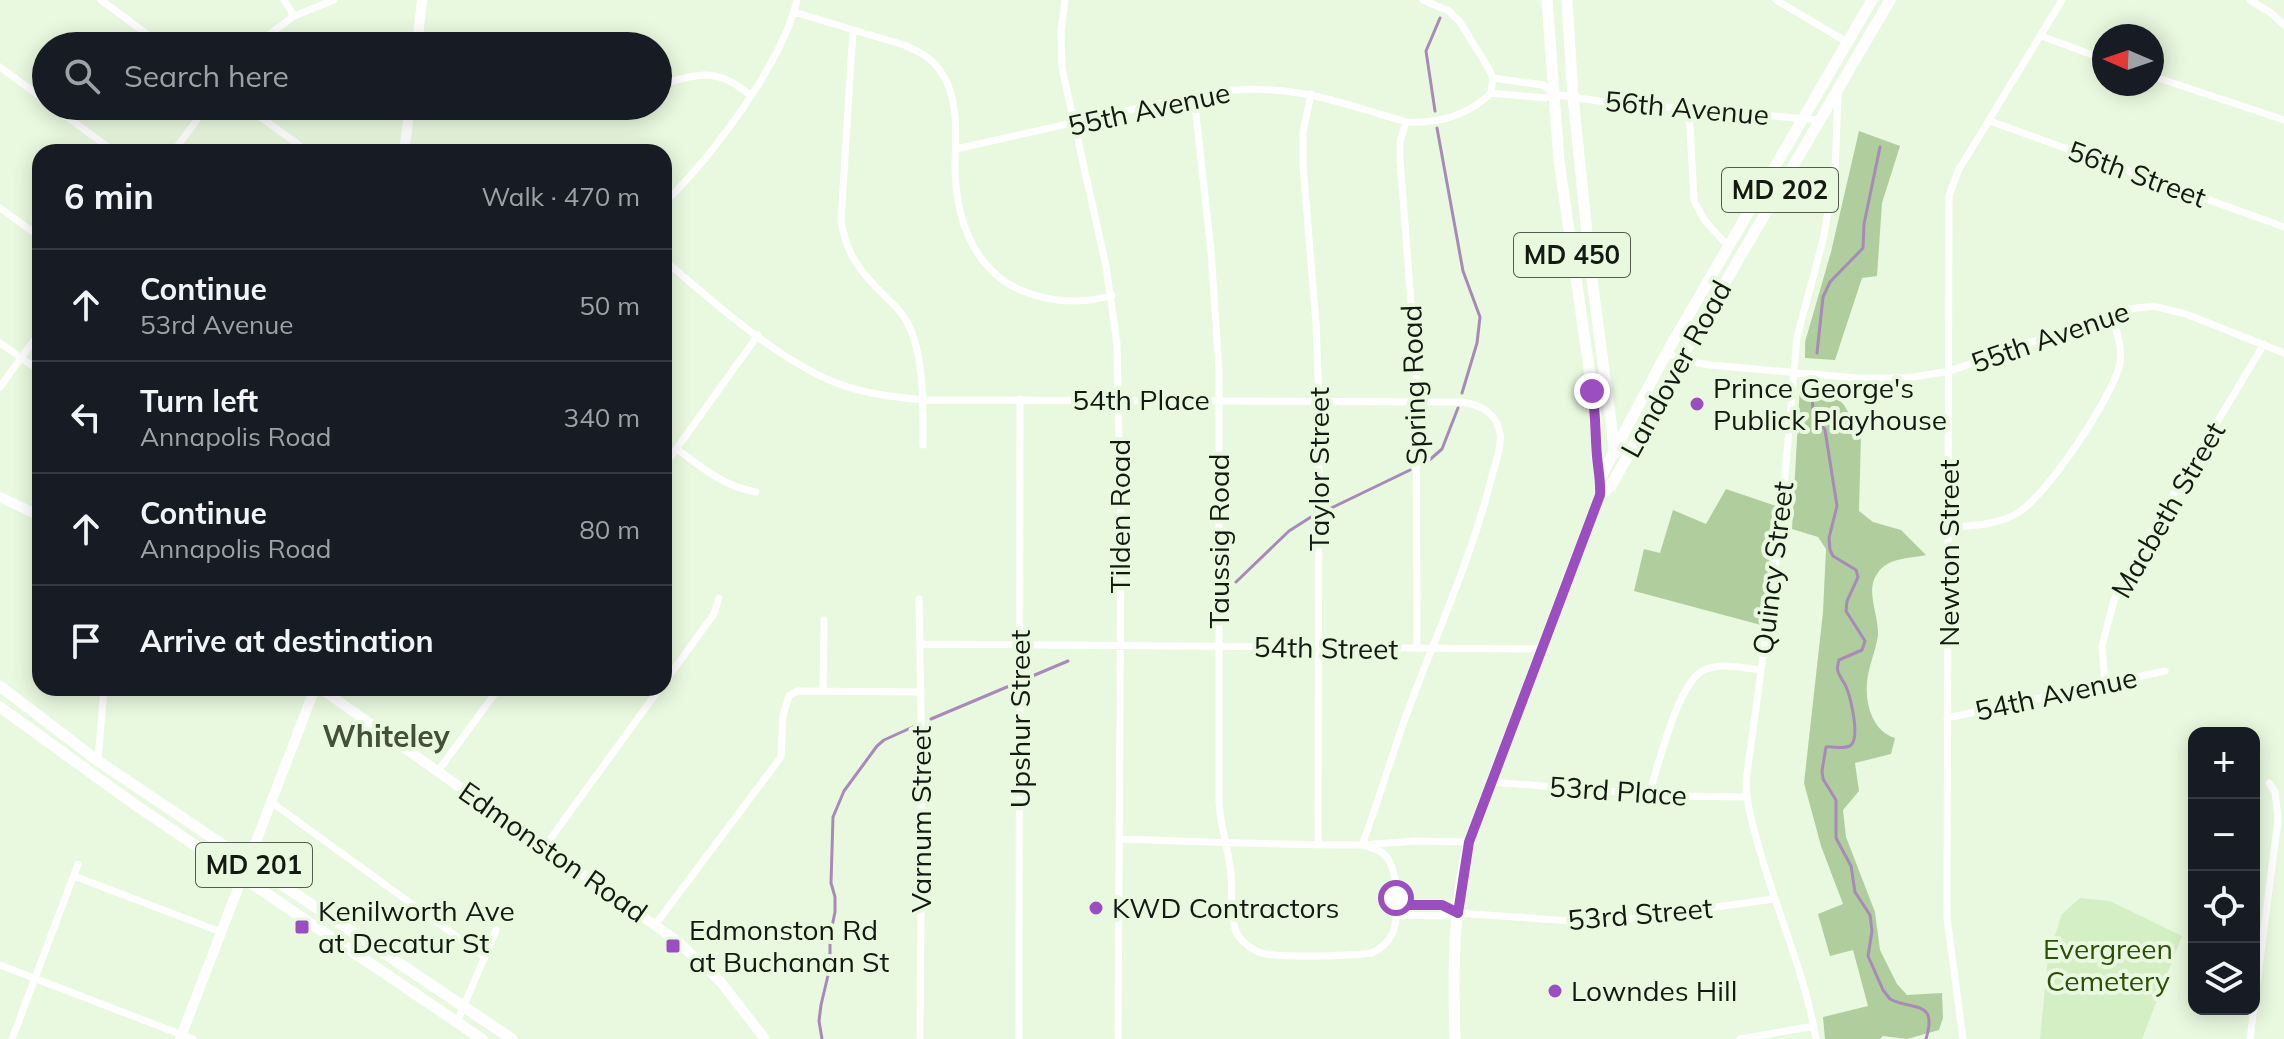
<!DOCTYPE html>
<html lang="en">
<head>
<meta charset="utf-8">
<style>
  :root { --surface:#171b24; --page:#20242c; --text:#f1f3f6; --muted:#9ea1a6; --line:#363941 }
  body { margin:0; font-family:Mulish,sans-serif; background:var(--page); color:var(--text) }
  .controls { position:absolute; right:24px; bottom:24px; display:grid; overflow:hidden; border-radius:16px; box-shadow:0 4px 20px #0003 }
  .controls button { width:72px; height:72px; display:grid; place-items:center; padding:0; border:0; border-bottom:2px solid var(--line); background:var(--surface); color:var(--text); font:40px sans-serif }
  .compass { position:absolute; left:2092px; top:24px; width:72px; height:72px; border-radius:50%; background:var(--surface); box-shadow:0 4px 20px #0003; rotate:272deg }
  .stop { position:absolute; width:24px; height:24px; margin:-18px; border:6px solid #9b4ebf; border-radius:50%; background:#fff }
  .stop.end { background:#9b4ebf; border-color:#fff; box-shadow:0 2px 8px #0008 }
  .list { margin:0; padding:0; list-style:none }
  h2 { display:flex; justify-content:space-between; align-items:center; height:104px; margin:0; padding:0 32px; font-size:34px }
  h2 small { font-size:26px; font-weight:400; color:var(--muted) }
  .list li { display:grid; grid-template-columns:52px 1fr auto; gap:24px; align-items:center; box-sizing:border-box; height:112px; padding:0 32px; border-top:2px solid var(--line) }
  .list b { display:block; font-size:30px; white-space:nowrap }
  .list p { margin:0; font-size:26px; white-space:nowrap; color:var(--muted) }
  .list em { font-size:26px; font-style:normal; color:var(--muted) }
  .icon { flex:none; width:44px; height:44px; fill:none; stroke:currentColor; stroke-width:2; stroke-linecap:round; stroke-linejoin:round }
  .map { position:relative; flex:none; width:2284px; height:1039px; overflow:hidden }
  .search { position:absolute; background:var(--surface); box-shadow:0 4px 20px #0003; left:32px; top:32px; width:640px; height:88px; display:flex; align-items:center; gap:20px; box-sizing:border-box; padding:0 28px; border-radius:44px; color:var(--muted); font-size:30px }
  .panel { position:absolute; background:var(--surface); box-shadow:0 4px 20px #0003; left:32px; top:144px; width:640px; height:552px; border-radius:24px }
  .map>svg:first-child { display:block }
  .green { fill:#d5efc5 }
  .forest { fill:#b0cd9d }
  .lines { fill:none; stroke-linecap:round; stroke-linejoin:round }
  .stream { stroke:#a88ab8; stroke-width:3 }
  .street { stroke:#fff; stroke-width:7 }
  .secondary { stroke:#fff; stroke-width:10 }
  .primary { stroke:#fff; stroke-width:11 }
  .route { stroke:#9b4ebf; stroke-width:10 }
  .poi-dot { fill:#9b4ebf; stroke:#e9f9df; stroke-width:3 }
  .labels { text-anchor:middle; stroke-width:8; stroke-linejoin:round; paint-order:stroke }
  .shield { fill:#e9f9df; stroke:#545d4f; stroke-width:2 }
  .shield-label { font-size:26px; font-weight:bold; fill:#141a11 }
  .street-label { font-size:28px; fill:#141a11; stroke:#e9f9df }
  .poi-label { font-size:28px; fill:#141a11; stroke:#e9f9df; text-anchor:start }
  .park-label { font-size:28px; fill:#2c4f08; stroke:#e9f9df }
  .neighbourhood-label { font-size:30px; font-weight:bold; fill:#43503a; stroke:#e9f9df }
</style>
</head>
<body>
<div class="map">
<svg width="2284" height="1039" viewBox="0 0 2284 1039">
  <rect width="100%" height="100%" fill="#e9f9df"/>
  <path class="green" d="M2080,898l30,3 72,35 -40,103h-102l8,-83 14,-42z"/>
  <path class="forest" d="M1859,131l41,15 -18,57 -5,73 -15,2 -27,82 -30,-2v-16l26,-90z
    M1800,385l31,6 13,14 17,29 -2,77 14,11 28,8 25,25c-18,4 -38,2 -49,19 -12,17 2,41 1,61 -2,16 -10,32 -11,48 -2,21 6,49 28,55l-4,16 -36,9 4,28 -16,19 3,27 29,75 5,38 17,34 10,11 35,-2 1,25 -4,12 -32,9 -24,-3 -3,3h-55l-2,-22 45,-11 -15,-56 -23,6 -12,-42 25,-10 -22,-58 -17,-63 19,-171 3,-63 -8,-12 -26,-8z
    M1726,489l50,17 -15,119 -127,-34 10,-42 16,4 13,-43 33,14z"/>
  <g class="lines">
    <path class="stream" d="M1435,111l-9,-60 14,-33
      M1437,128l26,143 17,46 -3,26 -15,50
      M1817,353l6,-56 7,-15 33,-34 1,-24 16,-77
      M1812,393l1,19 12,18 12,76 -8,32 1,12 3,6 23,14 2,7 -11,24 -1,10 19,30 -3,9 -23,10c-5,15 4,17 8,29 4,11 13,48 4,56 -6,5 -17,1 -25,2l-4,24 1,8 13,21v38l15,28 4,26 15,23 2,16 -4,25 15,34 7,9c23,12 48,0 36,40
      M1426,463l16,-14 16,-41
      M1327,510l83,-40
      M1236,582l53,-51 22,-14
      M1030,677l38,-16
      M931,719l83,-35
      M822,1039l-3,-18 2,-16 9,-38v-31l5,-24v-15l-4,-14 2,-66 11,-26 33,-45 7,-6 31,-14"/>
    <path class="street" d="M101,0l62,46
      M284,0l10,16
      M1065,0l-4,31 1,37 44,198 11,78 4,193 -3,502
      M1423,0l26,11 11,11 29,47 4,9 -2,15
      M1776,0l71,42
      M2250,0l21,13 13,12
      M794,12l110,33c14,6 26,12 35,24 20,26 17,64 16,95 0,53 18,110 73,129 26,9 56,11 84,2
      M853,30l-12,191c5,32 19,51 42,73 7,8 16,14 21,23 21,32 19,90 19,128
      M2041,36l63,23
      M254,46l40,-30 40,-16
      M0,67l46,34
      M2152,76l132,44
      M1493,78l50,7 10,9
      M658,85c41,-11 58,-19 93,11
      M1311,94l-8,38v33l13,159 3,78 -1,443
      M52,106l63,46
      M245,106l64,46
      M1689,108l5,93 11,20 23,25
      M1990,121l294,106
      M1406,122l-6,20v17l16,208 1,282
      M956,149l254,-57c77,-10 123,8 196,30 32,2 61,-6 85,-29l54,5 8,-4 52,8 216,18
      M173,152l34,-46
      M664,203c47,-45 118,-139 133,-203
      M0,208l40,29
      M664,260c50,42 114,101 175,124 27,10 56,13 84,16l538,2c19,2 37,12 39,32 2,14 -5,29 -8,42 -21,85 -59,165 -89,248 -14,40 -26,81 -41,121l53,-4 54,1
      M0,343l40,28
      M1667,352l14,8 29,5 148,13h49l43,-7 172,-61 31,-4 33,8 98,39
      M0,387l40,-55
      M677,449c25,19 48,38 79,43
      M664,466l94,-131
      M1949,527c22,-1 47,-2 67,-13 29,-15 98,-119 104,-151 2,-17 -3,-34 -10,-48
      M919,599l3,170 -2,270
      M921,644l619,5
      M664,683l50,-69 5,-16
      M2105,684l-3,-38 12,-46 22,-43 128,-213
      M823,691l1,-71
      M1947,718l218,-47
      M98,761l6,-73
      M438,771l61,-83
      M1491,782l181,14 74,1
      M1649,794c9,-27 29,-113 55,-124 17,-7 39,-3 56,0
      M271,802l214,155
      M1121,839c80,3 160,6 241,6 8,2 17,4 23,10 14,15 15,64 6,81 -5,9 -11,13 -19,17 -23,3 -90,5 -111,0 -11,-4 -22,-13 -26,-24 -6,-17 -2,-38 -4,-55 -2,-25 -11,-46 -12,-73v-431l-8,-119 -17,-155
      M545,846l115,-158
      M74,876l147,56
      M1396,905h46l14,7
      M1396,915l45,1 17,-3 142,10 174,-24
      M655,925l126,-168 2,-42 6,-19 8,-5 124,1
      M0,965l193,74
      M457,1022l39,-92
      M12,1039l66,-175
      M1019,1039l1,-640
      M1740,1039l74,-13
      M1816,1039c-11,-66 -39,-127 -57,-191 -6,-23 -13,-44 -13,-67l34,-249 17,-195 26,-97 12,-68 3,-78
      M1963,1039l-16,-121 2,-722 9,-25 104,-171
      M2250,1039l28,-220 -3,-27 -6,-9"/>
    <path class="secondary" d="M417,46l5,-46
      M404,152l6,-46
      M0,497l40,19
      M320,688l357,253 43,40 45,58
      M180,1039l135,-351"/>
    <path class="primary" d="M1547,0l12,161 37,255 1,43 4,17
      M1567,0l6,97 18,175 24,181
      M1600,495l11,-9 91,-164 188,-322
      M0,686l98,75 414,278
      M0,707l134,97 348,235
      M1455,1039c-2,-66 -2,-133 14,-197l131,-347 1,-19 66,-124 205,-352"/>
  </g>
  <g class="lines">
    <path class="route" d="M1396,898v7h46l16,8 11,-71 131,-347c1,-14 -2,-26 -3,-39 -2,-22 -1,-43 -5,-65"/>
  </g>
  <g class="poi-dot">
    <circle cx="1697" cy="404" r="8"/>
    <circle cx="1096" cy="908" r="8"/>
    <rect x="294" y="919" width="16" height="16" rx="4"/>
    <rect x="665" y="938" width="16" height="16" rx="4"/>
    <circle cx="1555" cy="991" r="8"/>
  </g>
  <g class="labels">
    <g class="shield">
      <rect x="1722" y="168" width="116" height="44" rx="6"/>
      <rect x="1514" y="233" width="116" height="44" rx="6"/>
      <rect x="196" y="843" width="116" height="44" rx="6"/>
    </g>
    <g class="shield-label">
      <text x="1780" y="199">MD 202</text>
      <text x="1572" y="264">MD 450</text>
      <text x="254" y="874">MD 201</text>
    </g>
    <g class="street-label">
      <text transform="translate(1687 108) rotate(5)" y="10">56th Avenue</text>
      <text transform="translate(1149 109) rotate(-12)" y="10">55th Avenue</text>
      <text transform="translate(2137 174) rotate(20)" y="10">56th Street</text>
      <text transform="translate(2050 337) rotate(-19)" y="10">55th Avenue</text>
      <text transform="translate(1676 369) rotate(-61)" y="10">Landover Road</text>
      <text transform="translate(1414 385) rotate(-92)" y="10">Spring Road</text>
      <text x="1141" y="410">54th Place</text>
      <text transform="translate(1319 469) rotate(-90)" y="10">Taylor Street</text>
      <text transform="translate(2168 510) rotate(-60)" y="10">Macbeth Street</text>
      <text transform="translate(1120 516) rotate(-90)" y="10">Tilden Road</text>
      <text transform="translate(1219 541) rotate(-90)" y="10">Taussig Road</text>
      <text transform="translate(1949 553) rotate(-90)" y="10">Newton Street</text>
      <text transform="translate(1773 568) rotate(-83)" y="10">Quincy Street</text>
      <text transform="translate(1326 648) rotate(1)" y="10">54th Street</text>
      <text transform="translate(2056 694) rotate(-12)" y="10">54th Avenue</text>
      <text transform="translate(1020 719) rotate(-90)" y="10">Upshur Street</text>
      <text transform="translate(1618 791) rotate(4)" y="10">53rd Place</text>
      <text transform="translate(921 819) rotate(-90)" y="10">Varnum Street</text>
      <text transform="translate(553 852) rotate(35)" y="10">Edmonston Road</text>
      <text transform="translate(1640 914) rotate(-5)" y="10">53rd Street</text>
    </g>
    <g class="poi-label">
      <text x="1713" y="398">Prince George's<tspan x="1713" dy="32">Publick Playhouse</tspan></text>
      <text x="1112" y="918">KWD Contractors</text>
      <text x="318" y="921">Kenilworth Ave<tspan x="318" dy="32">at Decatur St</tspan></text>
      <text x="689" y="940">Edmonston Rd<tspan x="689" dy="32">at Buchanan St</tspan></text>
      <text x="1571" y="1001">Lowndes Hill</text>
    </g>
    <g class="park-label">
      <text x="2108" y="959">Evergreen<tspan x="2108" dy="32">Cemetery</tspan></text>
    </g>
    <g class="neighbourhood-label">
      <text x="386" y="747">Whiteley</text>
    </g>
  </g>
</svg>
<div class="controls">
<button>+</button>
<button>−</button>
<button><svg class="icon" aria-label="locate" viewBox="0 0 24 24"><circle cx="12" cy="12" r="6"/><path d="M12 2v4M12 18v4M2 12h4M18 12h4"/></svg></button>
<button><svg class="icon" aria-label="layers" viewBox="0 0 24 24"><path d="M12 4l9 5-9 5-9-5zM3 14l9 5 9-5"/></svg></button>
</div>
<svg class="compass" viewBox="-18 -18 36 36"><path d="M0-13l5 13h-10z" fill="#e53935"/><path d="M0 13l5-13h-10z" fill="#9ea1a6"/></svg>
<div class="stop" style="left:1396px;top:898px"></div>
<div class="stop end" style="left:1592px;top:391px"></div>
<div class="search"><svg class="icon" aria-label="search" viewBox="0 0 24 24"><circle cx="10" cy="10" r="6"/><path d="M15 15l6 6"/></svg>Search here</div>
<section class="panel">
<h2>6 min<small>Walk · 470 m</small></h2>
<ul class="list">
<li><svg class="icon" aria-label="ahead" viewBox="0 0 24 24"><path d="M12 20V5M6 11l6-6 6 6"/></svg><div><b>Continue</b><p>53rd Avenue</p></div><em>50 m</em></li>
<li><svg class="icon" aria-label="left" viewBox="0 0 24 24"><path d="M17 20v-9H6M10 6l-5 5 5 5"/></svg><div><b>Turn left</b><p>Annapolis Road</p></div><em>340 m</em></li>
<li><svg class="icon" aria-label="ahead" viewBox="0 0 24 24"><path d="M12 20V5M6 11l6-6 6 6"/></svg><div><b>Continue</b><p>Annapolis Road</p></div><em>80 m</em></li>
<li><svg class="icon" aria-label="arrive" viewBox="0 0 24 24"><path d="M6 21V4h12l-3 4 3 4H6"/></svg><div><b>Arrive at destination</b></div></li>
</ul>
</section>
</div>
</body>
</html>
